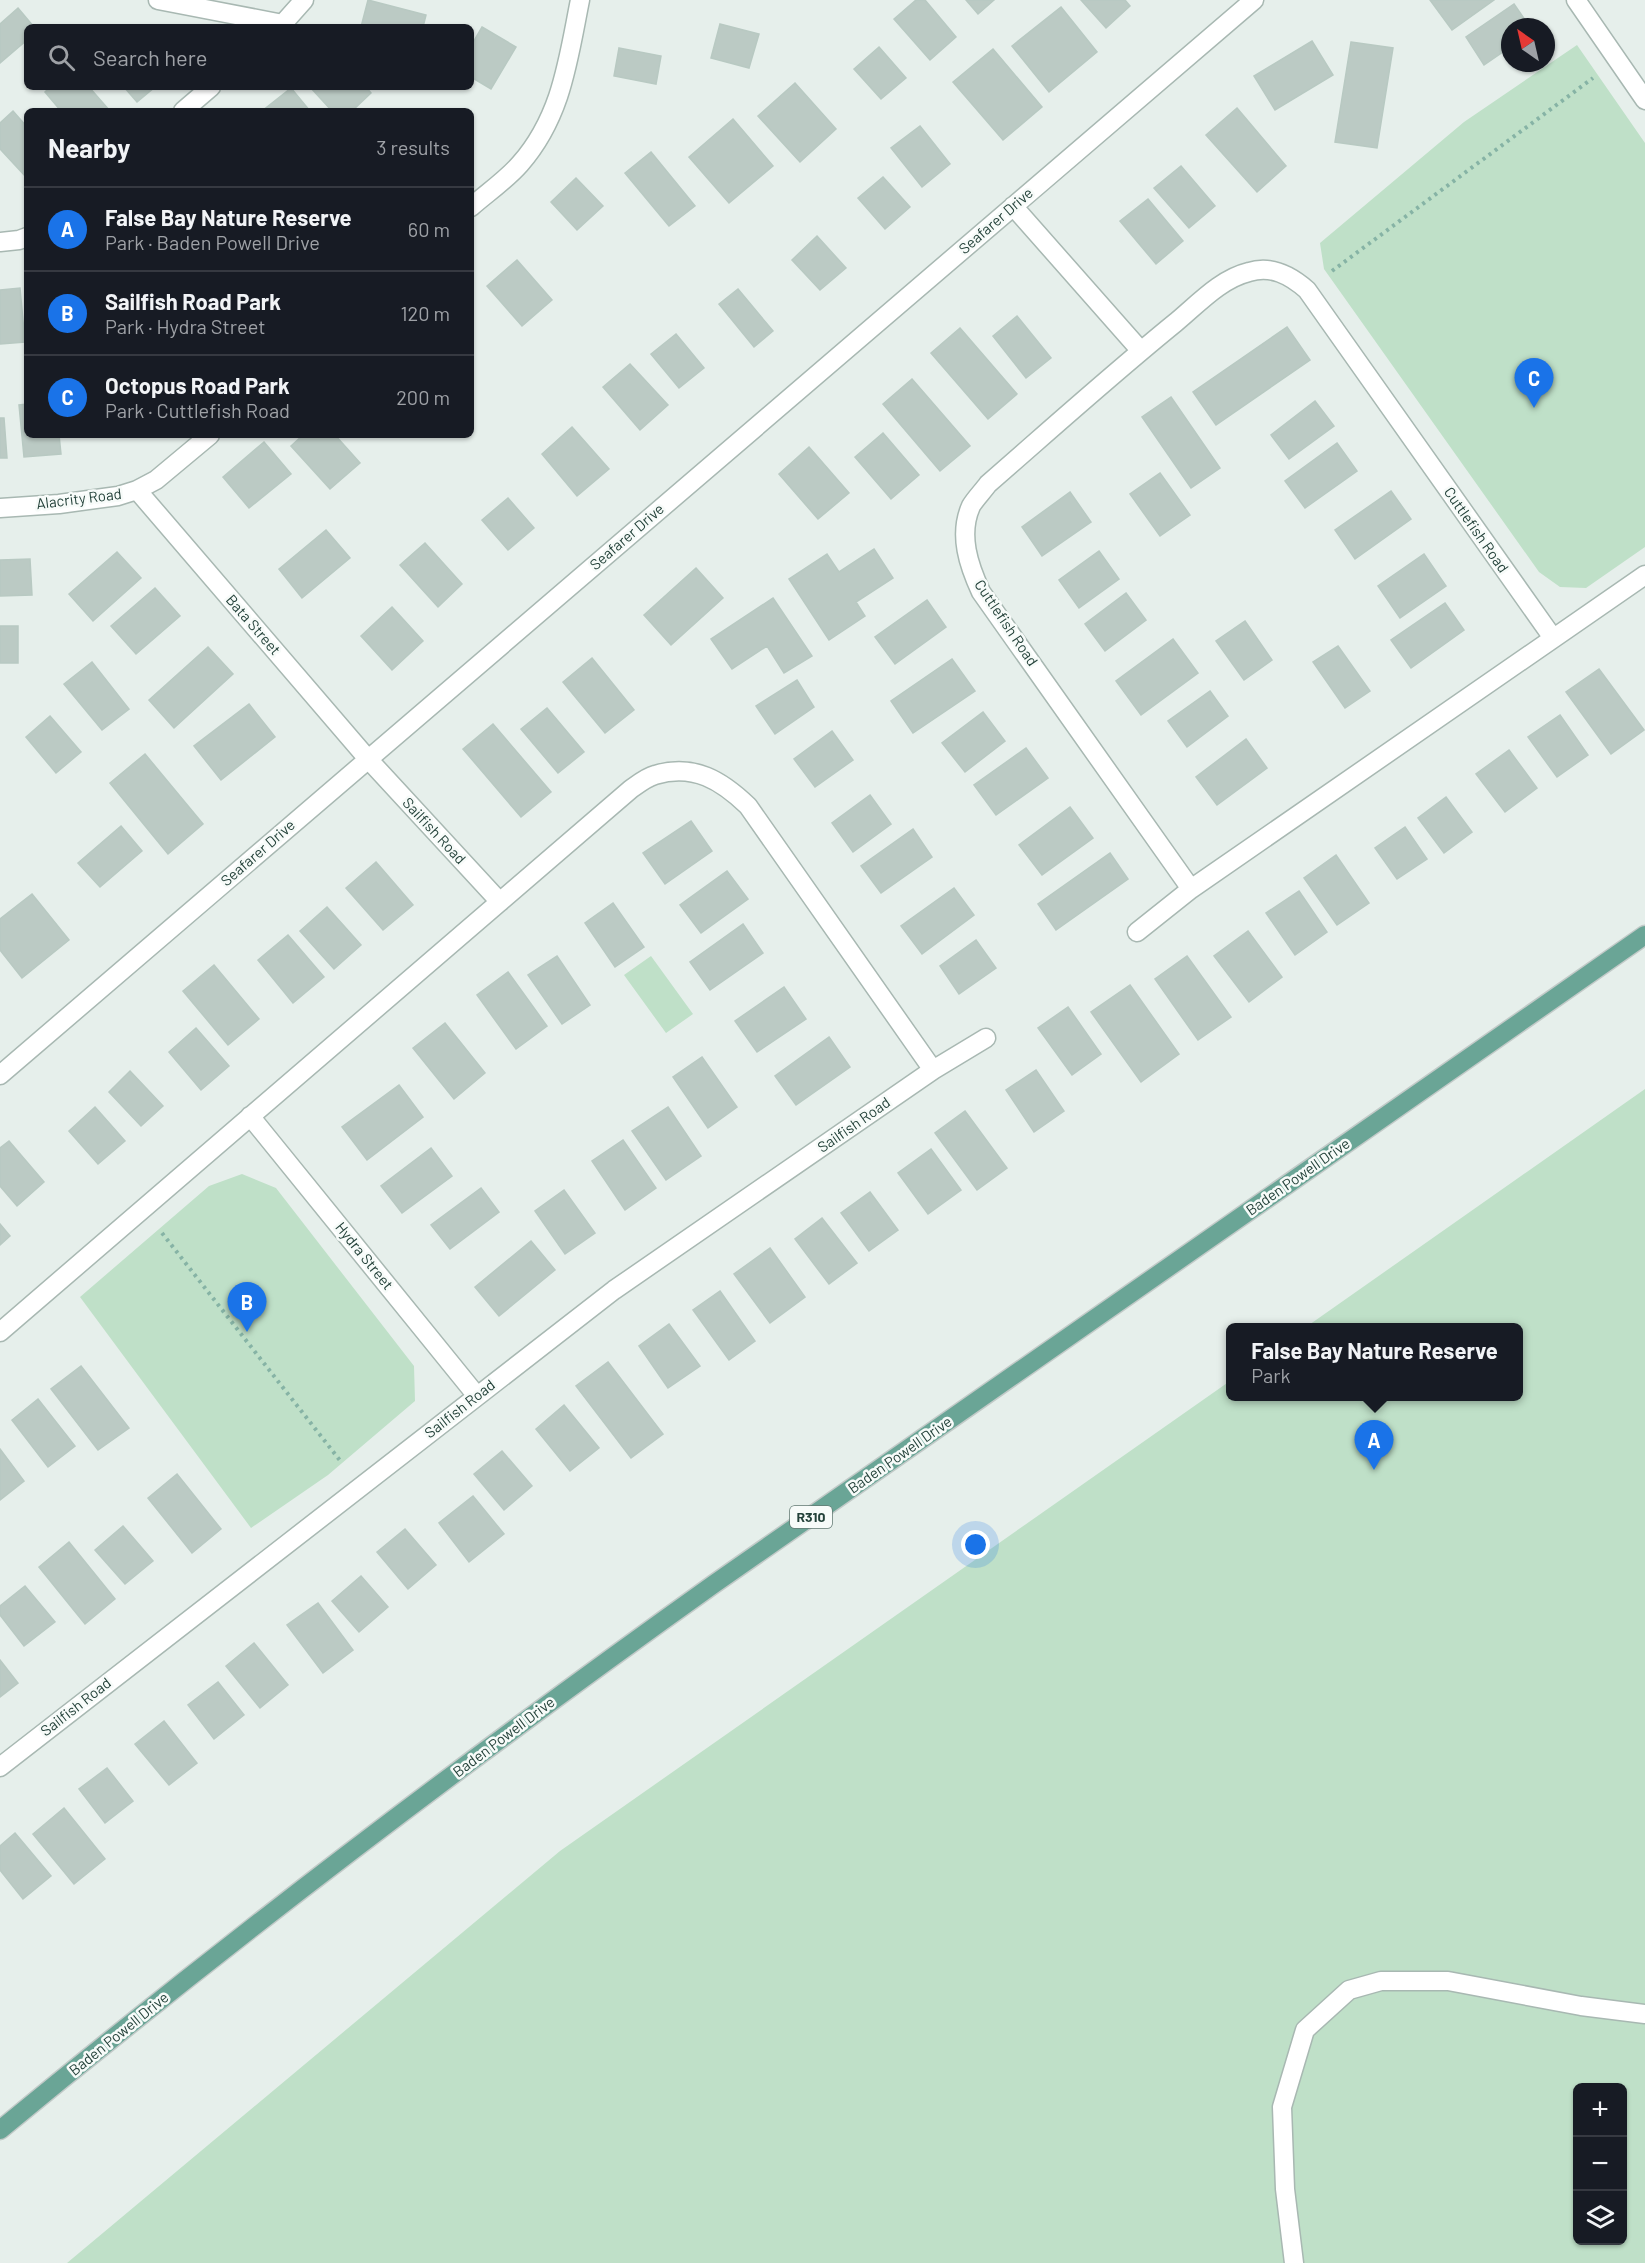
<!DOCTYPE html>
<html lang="en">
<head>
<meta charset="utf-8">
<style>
  :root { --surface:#171b24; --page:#242831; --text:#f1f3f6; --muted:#9ea1a6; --line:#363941; --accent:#1a73e8 }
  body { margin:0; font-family:Barlow,sans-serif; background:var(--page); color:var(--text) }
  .controls { position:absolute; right:18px; bottom:18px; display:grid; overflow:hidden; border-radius:9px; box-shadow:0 2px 4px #0004 }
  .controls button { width:54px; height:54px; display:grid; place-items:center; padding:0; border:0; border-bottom:2px solid var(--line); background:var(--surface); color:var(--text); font:30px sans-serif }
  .compass { position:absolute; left:1501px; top:18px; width:54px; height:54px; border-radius:50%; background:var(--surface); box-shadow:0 2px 4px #0004; rotate:326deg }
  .you { position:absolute; left:976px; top:1545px; width:21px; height:21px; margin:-15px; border:4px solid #fff; border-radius:50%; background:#1a73e8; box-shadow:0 0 0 9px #1a73e833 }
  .badge { display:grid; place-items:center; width:39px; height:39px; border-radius:50%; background:var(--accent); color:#fff; font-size:20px; font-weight:700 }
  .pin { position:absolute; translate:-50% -50px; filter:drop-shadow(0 2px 3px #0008) }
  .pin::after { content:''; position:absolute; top:32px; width:21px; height:18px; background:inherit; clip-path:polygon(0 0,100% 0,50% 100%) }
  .popup { position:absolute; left:1226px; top:1323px; width:297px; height:78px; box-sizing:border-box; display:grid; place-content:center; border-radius:9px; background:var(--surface); filter:drop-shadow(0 2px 4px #0005); font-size:20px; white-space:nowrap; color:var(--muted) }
  .popup b { font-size:22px; color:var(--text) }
  .popup::after { content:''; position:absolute; left:50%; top:100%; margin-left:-12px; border:12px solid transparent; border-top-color:var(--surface) }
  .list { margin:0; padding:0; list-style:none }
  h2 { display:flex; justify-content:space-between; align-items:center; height:78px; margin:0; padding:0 24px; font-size:26px }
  h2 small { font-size:20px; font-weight:400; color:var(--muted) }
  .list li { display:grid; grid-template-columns:39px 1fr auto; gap:18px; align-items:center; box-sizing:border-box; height:84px; padding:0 24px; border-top:2px solid var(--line) }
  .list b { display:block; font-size:22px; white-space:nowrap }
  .list p { margin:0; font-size:20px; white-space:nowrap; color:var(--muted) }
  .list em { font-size:20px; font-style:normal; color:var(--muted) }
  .icon { flex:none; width:33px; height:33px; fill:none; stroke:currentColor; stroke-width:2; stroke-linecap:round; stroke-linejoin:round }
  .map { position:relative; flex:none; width:1645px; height:2263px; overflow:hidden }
  .search { position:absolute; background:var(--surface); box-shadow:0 2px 4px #0004; left:24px; top:24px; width:450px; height:66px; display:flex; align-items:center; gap:15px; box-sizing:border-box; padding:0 21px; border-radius:9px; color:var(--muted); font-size:22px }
  .panel { position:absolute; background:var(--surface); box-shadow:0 2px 4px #0004; left:24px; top:108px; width:450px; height:330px; border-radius:9px }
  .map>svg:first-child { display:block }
  .green { fill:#bfe0c8; fill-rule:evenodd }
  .building { fill:#bbcac4; stroke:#b8c9c2; stroke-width:1.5 }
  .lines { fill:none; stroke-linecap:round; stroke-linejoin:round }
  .minor-casing { stroke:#a8b8b2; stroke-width:21 }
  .major-casing { stroke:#c2cac8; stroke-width:21 }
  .path { stroke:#86b3a5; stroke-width:4; stroke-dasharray:3 4.5; stroke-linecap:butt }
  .minor { stroke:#fff; stroke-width:18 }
  .major { stroke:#6aa596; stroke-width:18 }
  .labels { text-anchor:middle; stroke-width:5; stroke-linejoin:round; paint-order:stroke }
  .shield { fill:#f7fbf9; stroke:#637a73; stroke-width:1.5 }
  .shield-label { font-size:14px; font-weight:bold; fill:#24423a }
  .street-label { font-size:15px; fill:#24423a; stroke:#f7fbf9 }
</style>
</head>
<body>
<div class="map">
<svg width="1645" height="2263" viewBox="0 0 1645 2263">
  <rect width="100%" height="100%" fill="#e6efeb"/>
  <path class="green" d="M1577,45l68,98v404l-59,41 -26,-1 -21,-15 -215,-303 -4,-26 144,-121z
    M651,956l42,58 -27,19 -42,-58z
    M1645,1089v1174h-1578l493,-412 670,-470v15h288v-68l-212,-1zM1578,2088h44v152h-44z
    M242,1174l34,14 138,178 1,35 -87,74 -77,53 -171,-231 129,-111z"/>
  <path class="building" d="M368,0l58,15 -3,12h-62z
    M916,0h9l31,37 -26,23 -36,-41z
    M966,0h28l-16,14z
    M1081,0h44l5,6 -24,22z
    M1430,0h64l-42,30z
    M1514,4l16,23h-20v20l-26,18 -18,-28z
    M1061,7l36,45 -48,40 -37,-46z
    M18,8l16,19h-7v13l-27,23v-39z
    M720,24l39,10 -10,34 -38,-10z
    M482,27l34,20 -25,42 -20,-12v-31z
    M1312,41l21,34 -58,35 -21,-34z
    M1351,42l42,6 -16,100 -42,-6z
    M879,47l27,31 -25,21 -27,-30z
    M619,48l42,8 -5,28 -42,-8z
    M993,49l49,58 -39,33 -50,-58z
    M795,83l41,46 -36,33 -42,-46z
    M50,87h39l21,24h-49l-16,-19z
    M124,87h31l-18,15z
    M310,87h56l5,6 -19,18h-20z
    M291,88l19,23h-48z
    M1237,108l49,58 -29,26 -51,-57z
    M13,111l14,16v51l-27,-29v-26z
    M733,119l40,47 -44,37 -40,-46z
    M920,126l30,38 -28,23 -31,-39z
    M651,152l44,54 -26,20 -44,-53z
    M1181,166l34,40 -26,22 -35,-40z
    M883,177l27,30 -25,22 -27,-31z
    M576,178l27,28 -26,24 -26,-28z
    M1148,199l35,42 -27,23 -36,-43z
    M817,236l29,32 -26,22 -28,-30z
    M517,260l35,40 -30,26 -35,-40z
    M20,288l5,54 -25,2v-54z
    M738,289l35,42 -19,16 -35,-43z
    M1017,316l34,42 -25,20 -33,-42z
    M1287,327l23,33 -94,65 -23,-33z
    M960,328l57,66 -29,25 -57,-66z
    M676,334l28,34 -25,20 -28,-34z
    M630,364l38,41 -28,25 -37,-43z
    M912,379l58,67 -30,25 -57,-67z
    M1171,397l49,71 -29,20 -49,-71z
    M1315,401l19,25 -45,33 -18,-24z
    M27,404v31h32l2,19 -37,3 -5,-52z
    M0,418h4l3,40h-7z
    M572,427l37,42 -32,27 -35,-42z
    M883,433l36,42 -28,24 -36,-42z
    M303,435h32l25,28 -30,26 -39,-43z
    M264,442l27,32 -42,34 -26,-31z
    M1337,443l20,28 -52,37 -20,-27z
    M809,447l40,46 -31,26 -39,-45z
    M1160,473l30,42 -30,21 -30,-42z
    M1391,491l20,28 -56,40 -20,-29z
    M1070,492l21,30 -49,34 -20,-29z
    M508,498l26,30 -26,22 -26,-30z
    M326,530l24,28 -48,40 -23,-29z
    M425,543l37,41 -24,23 -38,-42z
    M874,549l19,29 -37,24 9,14 -36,24 -40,-61 38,-25 12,18z
    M1099,551l20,28 -40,29 -20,-28z
    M117,552l24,26 -48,43 -24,-27z
    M1424,554l22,32 -46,32 -22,-32z
    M30,559l2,36 -32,1v-36z
    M696,568l27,30 -52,47 -27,-30z
    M155,588l25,28 -44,38 -25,-28z
    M1126,593l20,27 -41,31 -20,-27z
    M773,598l39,58 -28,17 -17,-27 -35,23 -21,-30z
    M927,600l19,27 -51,37 -20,-27z
    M1445,603l19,27 -53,38 -20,-28z
    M392,607l31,34 -31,29 -31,-34z
    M1245,621l27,39 -28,20 -28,-39z
    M0,626h18v37h-18z
    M1173,639l25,34 -57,42 -25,-34z
    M1338,646l32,45 -25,17 -32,-46z
    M208,647l25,27 -59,54 -25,-28z
    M592,658l42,52 -29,23 -42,-51z
    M952,659l23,32 -62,42 -22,-32z
    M92,662l37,47 -27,21 -38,-46z
    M1599,669l45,61 -33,24 -45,-62z
    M797,680l17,27 -39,27 -19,-28z
    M1210,691l18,25 -41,31 -19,-26z
    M249,704l26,33 -54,43 -27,-34z
    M547,708l37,44 -26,21 -37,-44z
    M983,712l22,29 -40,31 -23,-29z
    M1560,715l28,40 -31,22 -29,-40z
    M50,716l31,36 -25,21 -30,-36z
    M493,724l58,68 -30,25 -58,-68z
    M832,731l21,29 -38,27 -21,-28z
    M1246,739l21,29 -50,37 -21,-28z
    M1026,748l22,30 -52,37 -22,-30z
    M1509,750l28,38 -32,24 -29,-38z
    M145,754l58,70 -35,30 -58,-71z
    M870,795l21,29 -38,28 -21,-29z
    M1446,797l26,35 -28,21 -26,-35z
    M1070,807l23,31 -51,37 -23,-30z
    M691,821l21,30 -47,33 -22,-31z
    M121,826l21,25 -42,36 -22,-24z
    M1405,827l22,32 -30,20 -22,-31z
    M913,829l19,28 -51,36 -20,-27z
    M1110,853l18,26 -72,51 -18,-26z
    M1336,855l33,48 -32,22 -33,-47z
    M376,862l37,43 -30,25 -37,-42z
    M727,871l21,28 -47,34 -21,-28z
    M954,888l20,27 -52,39 -21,-28z
    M1299,891l28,41 -32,23 -29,-42z
    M32,894l37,46 -47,38 -22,-28v-31z
    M613,903l31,44 -29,20 -30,-44z
    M327,907l34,38 -27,24 -34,-38z
    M743,924l20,29 -53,37 -20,-28z
    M1248,931l34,46 -33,25 -35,-46z
    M288,935l36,42 -31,26 -35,-43z
    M976,940l20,28 -37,26 -19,-28z
    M557,956l33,49 -28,19 -34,-49z
    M1187,956l44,61 -33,23 -43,-61z
    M214,965l45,54 -31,26 -45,-54z
    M508,972l39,54 -31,23 -39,-54z
    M1130,985l49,69 -38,28 -50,-70z
    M784,987l22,32 -49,33 -22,-31z
    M1068,1007l33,47 -29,21 -34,-47z
    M445,1023l40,50 -31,26 -41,-51z
    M196,1028l33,38 -28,24 -32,-38z
    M829,1037l21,30 -54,38 -21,-29z
    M702,1057l35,50 -29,21 -35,-51z
    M1036,1070l28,41 -30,21 -28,-42z
    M130,1071l33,35 -22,20 -32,-34z
    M399,1085l24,32 -56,43 -25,-33z
    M95,1107l30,34 -27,23 -29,-33z
    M668,1107l33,49 -35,24 -34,-49z
    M965,1111l42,57 -30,22 -42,-57z
    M623,1140l33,48 -31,22 -33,-49z
    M9,1141l35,41 -27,24 -17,-20v-38z
    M431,1148l21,28 -50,37 -21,-27z
    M931,1149l30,41 -33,24 -30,-41z
    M481,1188l18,24 -49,37 -19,-24z
    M564,1190l31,43 -30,21 -30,-43z
    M870,1192l28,38 -29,21 -28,-38z
    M822,1218l35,45 -28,21 -34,-45z
    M0,1224l10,12 -10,9z
    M531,1241l24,29 -56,46 -24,-29z
    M770,1248l35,49 -35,26 -36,-49z
    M720,1291l35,50 -26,19 -36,-50z
    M669,1324l31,42 -32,22 -29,-42z
    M608,1362l55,72 -32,24 -55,-72z
    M81,1366l48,62 -31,22 -47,-61z
    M38,1399l37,47 -27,21 -36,-47z
    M564,1405l35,43 -29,23 -34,-42z
    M0,1449l24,32 -24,19z
    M502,1451l30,35 -28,24 -30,-36z
    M177,1474l44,55 -29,24 -44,-55z
    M473,1496l31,38 -35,28 -30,-39z
    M123,1526l30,35 -28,23 -30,-34z
    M405,1529l31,36 -28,24 -31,-37z
    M69,1542l46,57 -30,25 -46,-57z
    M361,1576l27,31 -29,25 -27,-31z
    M25,1586l30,36 -31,24 -24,-31v-9z
    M318,1603l35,47 -30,23 -36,-48z
    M254,1643l34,42 -28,23 -34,-42z
    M0,1660l18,23 -18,14z
    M218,1682l26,33 -30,24 -26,-34z
    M164,1721l33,42 -28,22 -34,-41z
    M107,1768l26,33 -28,22 -26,-34z
    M64,1808l41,51 -31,25 -41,-50z
    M15,1833l36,43 -28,23 -23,-29v-24z"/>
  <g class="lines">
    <g class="minor-casing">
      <path id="minor" d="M158,0l125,24
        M1576,0l69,100
        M280,27l24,-27
        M183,111l28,-24
        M1013,206l128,145
        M471,207c16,-14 35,-27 49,-43 42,-48 48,-104 60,-164
        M0,242l19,-2 8,-3
        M137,490l231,269 132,143
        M0,508l59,-4 59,-8 19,-6 19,-10 54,-45
        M1191,889l-210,-297c-12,-26 -23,-57 -10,-86 4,-7 12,-15 17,-22 62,-54 123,-109 187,-161 22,-18 45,-44 74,-51 22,-7 41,3 58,18l246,348
        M1137,932l54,-43 454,-314
        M0,1075l1254,-1075
        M250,1116l227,280
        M0,1332l631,-543c7,-5 16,-12 24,-14 39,-12 67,6 93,31l185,264
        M0,1767l614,-477 319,-220 53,-32
        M1294,2263l-9,-74 -3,-82 23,-77 44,-40 32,-9h67l133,25 64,8"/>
    </g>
    <g class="major-casing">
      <path id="major" d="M0,2130c231,-191 470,-372 714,-546l931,-649"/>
    </g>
    <path class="path" d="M1332,271l261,-193
      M162,1233l180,230"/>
    <use href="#minor" class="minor"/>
    <use href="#major" class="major"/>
  </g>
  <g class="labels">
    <rect class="shield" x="790" y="1506" width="42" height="22" rx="4.5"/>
    <g class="shield-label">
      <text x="811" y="1522">R310</text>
    </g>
    <g class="street-label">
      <text transform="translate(996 221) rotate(-41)" y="5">Seafarer Drive</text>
      <text transform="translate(79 499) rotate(-7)" y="5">Alacrity Road</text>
      <text transform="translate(1476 530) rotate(55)" y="5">Cuttlefish Road</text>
      <text transform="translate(627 537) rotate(-41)" y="5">Seafarer Drive</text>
      <text transform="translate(1006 623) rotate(56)" y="5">Cuttlefish Road</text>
      <text transform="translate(253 625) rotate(49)" y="5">Bata Street</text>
      <text transform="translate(434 831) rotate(47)" y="5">Sailfish Road</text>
      <text transform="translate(258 853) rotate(-41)" y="5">Seafarer Drive</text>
      <text transform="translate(854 1125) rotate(-35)" y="5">Sailfish Road</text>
      <text transform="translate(1298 1177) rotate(-35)" y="5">Baden Powell Drive</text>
      <text transform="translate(364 1256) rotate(51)" y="5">Hydra Street</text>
      <text transform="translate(460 1409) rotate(-38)" y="5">Sailfish Road</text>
      <text transform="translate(900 1455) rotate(-35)" y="5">Baden Powell Drive</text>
      <text transform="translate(76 1707) rotate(-38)" y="5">Sailfish Road</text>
      <text transform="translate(504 1737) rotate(-37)" y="5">Baden Powell Drive</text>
      <text transform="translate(119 2034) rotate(-39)" y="5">Baden Powell Drive</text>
    </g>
  </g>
</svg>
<div class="controls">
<button>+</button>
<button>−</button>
<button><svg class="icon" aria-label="layers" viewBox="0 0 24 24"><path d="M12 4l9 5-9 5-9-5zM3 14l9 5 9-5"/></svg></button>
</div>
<svg class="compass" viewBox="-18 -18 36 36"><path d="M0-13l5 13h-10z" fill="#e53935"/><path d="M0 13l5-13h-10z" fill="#9ea1a6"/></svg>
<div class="you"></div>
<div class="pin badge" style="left:1374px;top:1470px">A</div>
<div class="popup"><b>False Bay Nature Reserve</b>Park</div>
<div class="pin badge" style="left:247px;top:1332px">B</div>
<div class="pin badge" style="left:1534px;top:408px">C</div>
<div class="search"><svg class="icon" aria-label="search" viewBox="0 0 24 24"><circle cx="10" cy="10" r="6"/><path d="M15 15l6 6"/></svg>Search here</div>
<section class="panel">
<h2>Nearby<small>3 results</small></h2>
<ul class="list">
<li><span class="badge">A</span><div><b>False Bay Nature Reserve</b><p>Park · Baden Powell Drive</p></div><em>60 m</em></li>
<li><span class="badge">B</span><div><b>Sailfish Road Park</b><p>Park · Hydra Street</p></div><em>120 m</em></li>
<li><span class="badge">C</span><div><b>Octopus Road Park</b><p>Park · Cuttlefish Road</p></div><em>200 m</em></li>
</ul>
</section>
</div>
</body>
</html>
